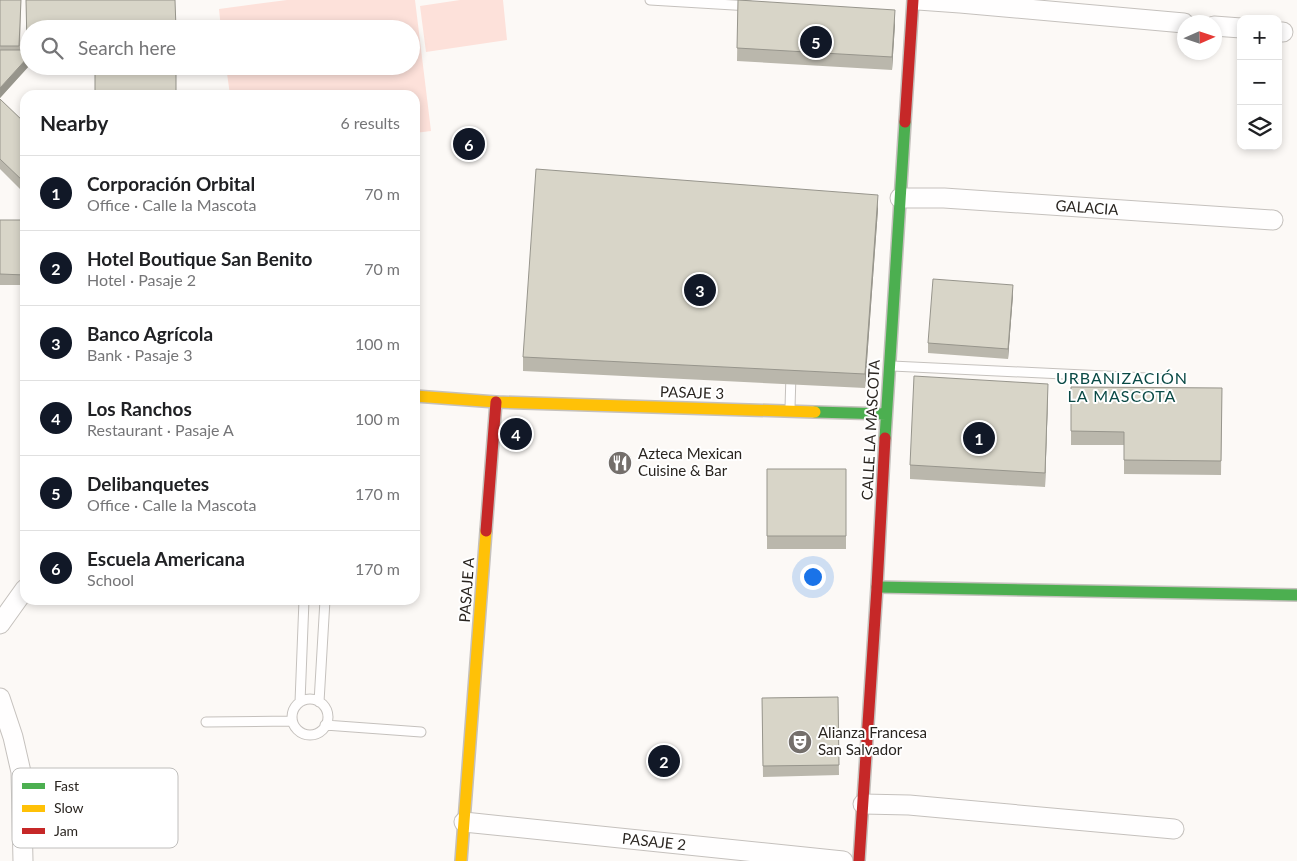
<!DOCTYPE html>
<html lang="en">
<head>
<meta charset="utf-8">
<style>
  :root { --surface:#fff; --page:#f6f6f6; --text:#202124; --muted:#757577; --line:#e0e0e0; --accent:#111827 }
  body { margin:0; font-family:Lato,sans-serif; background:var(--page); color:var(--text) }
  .controls { position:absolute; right:15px; top:15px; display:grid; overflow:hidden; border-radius:10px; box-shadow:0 2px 8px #0003 }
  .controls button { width:45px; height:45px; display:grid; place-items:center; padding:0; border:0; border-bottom:1px solid var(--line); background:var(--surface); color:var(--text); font:25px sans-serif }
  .compass { position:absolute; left:1177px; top:15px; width:45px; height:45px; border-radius:50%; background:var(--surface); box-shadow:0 2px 8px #0003; rotate:87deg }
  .you { position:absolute; left:812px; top:576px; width:18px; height:18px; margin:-12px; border:4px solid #fff; border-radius:50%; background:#1a73e8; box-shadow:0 0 0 8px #1a73e833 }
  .badge { display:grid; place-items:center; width:32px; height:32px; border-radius:50%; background:var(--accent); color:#fff; font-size:16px; font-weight:700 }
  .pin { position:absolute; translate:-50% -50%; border:2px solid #fff; box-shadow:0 1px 5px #0006 }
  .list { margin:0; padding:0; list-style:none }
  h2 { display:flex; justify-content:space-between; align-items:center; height:65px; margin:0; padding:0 20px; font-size:21px }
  h2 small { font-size:16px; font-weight:400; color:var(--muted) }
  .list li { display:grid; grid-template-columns:32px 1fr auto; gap:15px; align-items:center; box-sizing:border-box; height:75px; padding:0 20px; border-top:1px solid var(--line) }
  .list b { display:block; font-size:19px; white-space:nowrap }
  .list p { margin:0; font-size:16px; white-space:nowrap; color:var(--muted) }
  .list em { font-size:16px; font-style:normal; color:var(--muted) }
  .icon { flex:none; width:28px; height:28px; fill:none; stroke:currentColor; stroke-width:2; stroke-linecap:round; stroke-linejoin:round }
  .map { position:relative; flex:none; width:1297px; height:861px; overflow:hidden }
  .search { position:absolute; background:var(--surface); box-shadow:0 2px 8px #0003; left:20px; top:20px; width:400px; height:55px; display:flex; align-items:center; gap:12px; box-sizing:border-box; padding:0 18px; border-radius:28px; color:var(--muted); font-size:19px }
  .panel { position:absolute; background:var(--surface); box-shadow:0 2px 8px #0003; left:20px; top:90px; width:400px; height:515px; border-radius:15px }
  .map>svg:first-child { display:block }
  .green { fill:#fde1da }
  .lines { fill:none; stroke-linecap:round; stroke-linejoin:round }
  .lane-casing { stroke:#c5c1bd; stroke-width:11 }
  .street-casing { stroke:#c5c1bd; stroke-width:21 }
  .fast-casing { stroke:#c5c1bd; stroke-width:14 }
  .slow-casing { stroke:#c5c1bd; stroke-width:14 }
  .jam-casing { stroke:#c5c1bd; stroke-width:14 }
  .lane { stroke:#fffefe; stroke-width:9 }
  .street { stroke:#fffefe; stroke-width:19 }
  .fast { stroke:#4caf50; stroke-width:11 }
  .slow { stroke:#ffc107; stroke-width:11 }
  .jam { stroke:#c62828; stroke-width:11 }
  .wall { fill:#bab7ac }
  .shaded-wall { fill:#97958c }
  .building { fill:#d8d5c8; stroke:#97958c }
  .labels { text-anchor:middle; stroke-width:4; stroke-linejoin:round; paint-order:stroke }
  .street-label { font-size:15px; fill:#2a2520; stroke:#fff }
  .poi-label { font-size:15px; fill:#2a2520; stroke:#fff; text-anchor:start }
  .neighbourhood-label { font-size:16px; letter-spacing:1px; fill:#0a4a46; stroke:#fff }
  .key { fill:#fff; stroke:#bfbebc; stroke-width:1 }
  .key-label { font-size:14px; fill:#2a2520 }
</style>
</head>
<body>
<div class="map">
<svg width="1297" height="861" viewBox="0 0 1297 861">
  <rect width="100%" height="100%" fill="#fcf9f6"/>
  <path class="green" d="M287,0h128l16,131 -16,2v-38h-185l-4,-29h185v-37h-190l-2,-20z
    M460,0h43l4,40 -81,12 -6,-46z"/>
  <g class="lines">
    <g class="lane-casing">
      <path id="lane" d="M650,0l100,6
        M892,366l277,13
        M790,408l1,-34
        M292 717a18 18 0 1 1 36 0a18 18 0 1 1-36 0Z
        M300,702l4,-102
        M319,702l6,-102
        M206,722l86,-1
        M325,725l96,7"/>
    </g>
    <g class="street-casing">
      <path id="street" d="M918,0l42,3 224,20
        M1214,26l27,2
        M1278,32h5
        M900,198h44l329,22
        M0,624l25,-35
        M0,698l13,39 8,35 2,89
        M863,804l46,1 265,24
        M464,822l379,39"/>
    </g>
    <g class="fast-casing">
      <path id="fast" d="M815,412l71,2
        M885,438l20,-316
        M877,587l420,8"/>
    </g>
    <g class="slow-casing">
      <path id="slow" d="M415,396l81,6 319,10
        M461,861l25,-330"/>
    </g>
    <g class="jam-casing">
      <path id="jam" d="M905,122l8,-122
        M486,531l10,-129
        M859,861l18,-274 8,-149"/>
    </g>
    <use href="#lane" class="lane"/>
    <use href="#street" class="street"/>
    <use href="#fast" class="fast"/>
    <use href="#slow" class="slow"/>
    <use href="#jam" class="jam"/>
  </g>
  <path class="wall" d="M0,0h21l-1,50h7l-1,-50 3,29v37l-29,32z
    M738,0l157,24 -3,46 -155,-9z
    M95,66h81v29h-81z
    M0,99l25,24v71l-25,-25z
    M878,209l-13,179 -342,-17v-14z
    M0,220h25v65h-25z
    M1013,295l-5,64 -80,-6v-10z
    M1071,387l151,1 -1,87 -97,-1v-29h-53z
    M1048,397l-3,90 -135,-8v-14z
    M767,469h79v80h-79z
    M838,697l1,78 -76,2 -1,-79z"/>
  <path class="shaded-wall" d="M895,10v14l-3,46v-13z
    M29,56v10l-29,32v-10z
    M878,195v14l-13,179v-14z
    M1013,285v10l-5,64v-10z
    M1048,384v13l-3,90v-14z"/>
  <path class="building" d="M0,0h21l-2,46h-19z
    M26,0h149l1,29h-147v17h-2z
    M738,0l157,10 -3,47 -155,-9z
    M0,50h29v6l-29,32z
    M95,66h81v26l-81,1z
    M0,99l25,24v60l-25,-24z
    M536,169l342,26 -13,179 -342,-17z
    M0,220h25v55l-25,-1z
    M933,279l80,6 -5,64 -80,-6z
    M914,376l134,8 -3,89 -135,-8z
    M1071,387l151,1 -1,73 -97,-1v-28l-53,-1z
    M767,469h79v67h-79z
    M838,697l1,68 -76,1 -1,-68z"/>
  <defs>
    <g id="restaurant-disc" transform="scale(1.25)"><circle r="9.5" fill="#746f6b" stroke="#fff"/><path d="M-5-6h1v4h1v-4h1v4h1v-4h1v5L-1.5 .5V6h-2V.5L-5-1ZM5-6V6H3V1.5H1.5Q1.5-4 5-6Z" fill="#fff"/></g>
    <g id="theatre-disc" transform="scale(1.25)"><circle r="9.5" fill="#746f6b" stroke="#fff"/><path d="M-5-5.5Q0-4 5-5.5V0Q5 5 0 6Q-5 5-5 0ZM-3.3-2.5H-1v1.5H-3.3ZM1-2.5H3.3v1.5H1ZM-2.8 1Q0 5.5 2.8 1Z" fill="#fff"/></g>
  </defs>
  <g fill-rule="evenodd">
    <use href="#restaurant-disc" x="620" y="463"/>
    <use href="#theatre-disc" x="800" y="742"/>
  </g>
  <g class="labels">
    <g class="street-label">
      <text transform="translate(1087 208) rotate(4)" y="5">GALACIA</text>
      <text transform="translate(692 393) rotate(2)" y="5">PASAJE 3</text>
      <text transform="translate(871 430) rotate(-87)" y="5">CALLE LA MASCOTA</text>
      <text transform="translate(467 590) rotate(-86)" y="5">PASAJE A</text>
      <text transform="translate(654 842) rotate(6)" y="5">PASAJE 2</text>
    </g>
    <g class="poi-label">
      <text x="638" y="459">Azteca Mexican<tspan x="638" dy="17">Cuisine &amp; Bar</tspan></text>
      <text x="818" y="738">Alianza Francesa<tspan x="818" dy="17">San Salvador</tspan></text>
    </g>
    <g class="neighbourhood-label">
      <text x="1122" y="384">URBANIZACIÓN<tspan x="1122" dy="18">LA MASCOTA</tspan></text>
    </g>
  </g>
  <rect x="12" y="768" width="166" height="80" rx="8" class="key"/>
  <rect x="22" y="783" width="23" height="6" fill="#4caf50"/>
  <rect x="22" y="805" width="23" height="7" fill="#ffc107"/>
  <rect x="22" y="828" width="23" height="6" fill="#c62828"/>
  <g class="key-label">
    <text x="54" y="791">Fast</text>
    <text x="54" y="813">Slow</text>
    <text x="54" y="836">Jam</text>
  </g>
</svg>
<div class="controls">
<button>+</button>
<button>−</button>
<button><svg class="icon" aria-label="layers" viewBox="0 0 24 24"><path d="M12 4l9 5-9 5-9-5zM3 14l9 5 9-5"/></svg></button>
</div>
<svg class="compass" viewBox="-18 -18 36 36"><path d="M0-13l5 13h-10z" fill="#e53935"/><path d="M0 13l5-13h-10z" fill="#757577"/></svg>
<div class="you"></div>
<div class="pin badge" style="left:979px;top:438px">1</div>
<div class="pin badge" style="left:664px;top:761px">2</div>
<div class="pin badge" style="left:700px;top:290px">3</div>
<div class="pin badge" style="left:516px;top:434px">4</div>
<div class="pin badge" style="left:816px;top:42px">5</div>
<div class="pin badge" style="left:469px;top:144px">6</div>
<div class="search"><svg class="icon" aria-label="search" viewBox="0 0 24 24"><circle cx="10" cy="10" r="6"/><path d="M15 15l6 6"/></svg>Search here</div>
<section class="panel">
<h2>Nearby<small>6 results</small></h2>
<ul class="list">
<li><span class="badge">1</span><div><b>Corporación Orbital</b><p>Office · Calle la Mascota</p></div><em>70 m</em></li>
<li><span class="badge">2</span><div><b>Hotel Boutique San Benito</b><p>Hotel · Pasaje 2</p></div><em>70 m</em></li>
<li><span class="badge">3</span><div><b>Banco Agrícola</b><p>Bank · Pasaje 3</p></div><em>100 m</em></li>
<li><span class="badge">4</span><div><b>Los Ranchos</b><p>Restaurant · Pasaje A</p></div><em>100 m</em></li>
<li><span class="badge">5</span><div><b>Delibanquetes</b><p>Office · Calle la Mascota</p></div><em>170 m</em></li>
<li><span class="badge">6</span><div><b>Escuela Americana</b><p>School</p></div><em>170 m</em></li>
</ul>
</section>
</div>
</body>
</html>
